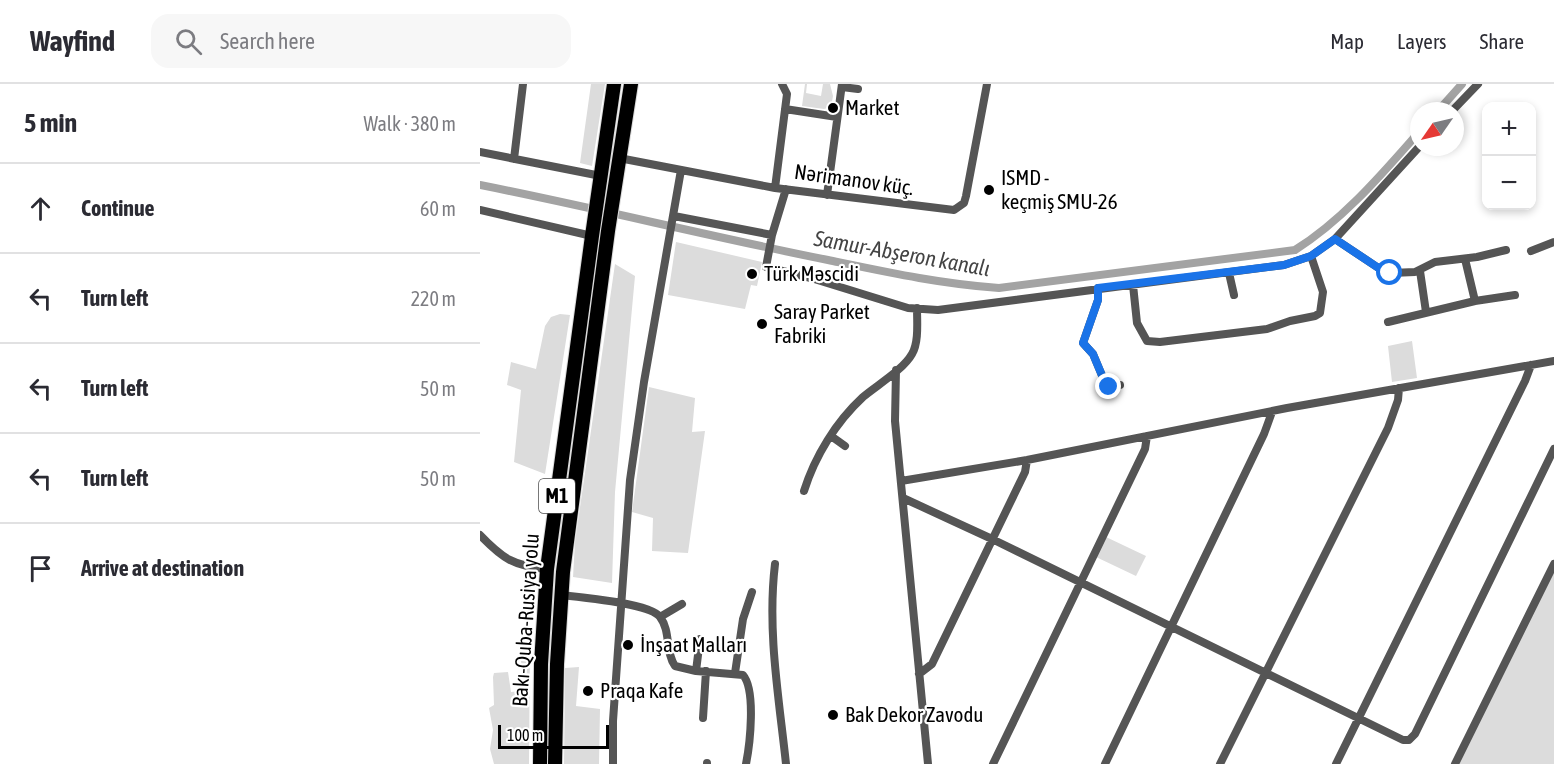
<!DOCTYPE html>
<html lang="en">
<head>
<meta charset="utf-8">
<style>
  :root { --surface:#fff; --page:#f7f7f7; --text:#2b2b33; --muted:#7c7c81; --line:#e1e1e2 }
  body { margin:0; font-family:"Asap Condensed",sans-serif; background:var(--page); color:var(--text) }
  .controls { position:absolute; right:18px; top:18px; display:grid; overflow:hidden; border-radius:12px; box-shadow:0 3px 9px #0003 }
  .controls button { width:54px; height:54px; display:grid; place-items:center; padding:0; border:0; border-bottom:2px solid var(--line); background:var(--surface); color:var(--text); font:30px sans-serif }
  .compass { position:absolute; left:930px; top:18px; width:54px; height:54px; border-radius:50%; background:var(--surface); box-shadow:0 3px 9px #0003; rotate:236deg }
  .scale { position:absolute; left:18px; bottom:15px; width:111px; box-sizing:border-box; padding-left:6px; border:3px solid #000; border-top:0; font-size:16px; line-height:21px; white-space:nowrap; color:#000; -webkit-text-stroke:4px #fff; paint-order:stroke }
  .stop { position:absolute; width:18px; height:18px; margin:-14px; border:4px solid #1a73e8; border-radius:50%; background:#fff }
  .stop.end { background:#1a73e8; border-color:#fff; box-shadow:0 2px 6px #0008 }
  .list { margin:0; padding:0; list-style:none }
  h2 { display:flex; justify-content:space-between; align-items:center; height:78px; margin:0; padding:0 24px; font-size:26px }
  h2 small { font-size:20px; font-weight:400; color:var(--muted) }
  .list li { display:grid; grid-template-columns:39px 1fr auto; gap:18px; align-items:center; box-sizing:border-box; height:90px; padding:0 24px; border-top:2px solid var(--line) }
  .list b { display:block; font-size:22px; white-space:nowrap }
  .list em { font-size:20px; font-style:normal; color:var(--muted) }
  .icon { flex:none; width:33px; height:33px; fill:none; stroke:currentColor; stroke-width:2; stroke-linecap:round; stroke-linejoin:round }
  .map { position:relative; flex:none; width:1074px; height:680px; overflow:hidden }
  header { display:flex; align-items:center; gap:36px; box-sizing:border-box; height:84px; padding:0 30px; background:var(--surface); border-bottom:2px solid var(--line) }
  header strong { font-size:28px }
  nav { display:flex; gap:33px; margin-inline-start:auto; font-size:21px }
  .search { width:420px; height:54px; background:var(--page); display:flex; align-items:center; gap:15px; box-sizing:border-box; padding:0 21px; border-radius:18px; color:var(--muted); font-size:22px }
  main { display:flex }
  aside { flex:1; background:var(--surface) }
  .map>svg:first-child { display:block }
  .green { fill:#dcdcdc }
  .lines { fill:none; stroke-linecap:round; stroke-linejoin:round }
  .canal { stroke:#a3a3a3; stroke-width:8 }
  .highway-casing { stroke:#dbdbdb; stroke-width:16 }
  .street { stroke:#555; stroke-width:8 }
  .highway { stroke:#000; stroke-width:14 }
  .route { stroke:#1a73e8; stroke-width:8 }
  .poi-dot { fill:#000; stroke:#fff; stroke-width:2 }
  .labels { text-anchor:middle; stroke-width:4.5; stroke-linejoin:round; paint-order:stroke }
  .shield { fill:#fff; stroke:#4c4c4c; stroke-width:1.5 }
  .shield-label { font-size:20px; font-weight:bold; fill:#000 }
  .poi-label { font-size:21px; fill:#000; stroke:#fff; text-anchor:start }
  .street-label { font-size:21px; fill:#000; stroke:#fff }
  .water-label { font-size:22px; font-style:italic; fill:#444; stroke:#fff }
</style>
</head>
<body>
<header>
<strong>Wayfind</strong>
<div class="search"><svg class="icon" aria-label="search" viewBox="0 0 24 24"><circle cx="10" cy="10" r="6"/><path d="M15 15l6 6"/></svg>Search here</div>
<nav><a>Map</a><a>Layers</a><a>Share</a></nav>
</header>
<main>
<aside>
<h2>5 min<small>Walk · 380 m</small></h2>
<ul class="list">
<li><svg class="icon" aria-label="ahead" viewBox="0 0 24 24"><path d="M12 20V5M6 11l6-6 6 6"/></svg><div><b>Continue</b></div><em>60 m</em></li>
<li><svg class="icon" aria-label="left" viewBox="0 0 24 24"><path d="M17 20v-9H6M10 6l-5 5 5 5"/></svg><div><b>Turn left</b></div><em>220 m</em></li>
<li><svg class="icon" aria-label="left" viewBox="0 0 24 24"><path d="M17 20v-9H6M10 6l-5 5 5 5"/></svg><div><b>Turn left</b></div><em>50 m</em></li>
<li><svg class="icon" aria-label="left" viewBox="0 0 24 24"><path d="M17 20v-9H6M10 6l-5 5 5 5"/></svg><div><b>Turn left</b></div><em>50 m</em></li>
<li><svg class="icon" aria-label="arrive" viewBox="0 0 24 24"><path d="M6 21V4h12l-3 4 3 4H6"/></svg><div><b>Arrive at destination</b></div></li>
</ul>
</aside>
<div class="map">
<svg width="1074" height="680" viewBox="0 0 1074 680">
  <rect width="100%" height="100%" fill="#fff"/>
  <path class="green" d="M111,0h14l-13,82 -12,-3z
    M325,0h2l-1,9 15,3 2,-12h7l3,12 -2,11 -7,2 -22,-3z
    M196,158l86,20 -5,24 -6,-1 -6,24 -77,-14z
    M135,180l20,12 -20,216 -3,91 -39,-6 2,-35z
    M80,230l10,1 -25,159 -31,-12 7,-72 -14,-5 4,-23 25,7 9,-43 6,-9z
    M932,257l5,37 -25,4 -4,-36z
    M169,303l46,11 -3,34 13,-1 -17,122 -36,-2 1,-33 -21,-6z
    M626,453l40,19 -10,20 -40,-19z
    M1074,486v194h-96z
    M42,557h8l-1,123h-35l-4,-15 3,-19 -4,-22 5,-3 -1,-28 1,-4 14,-1 3,20 10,-1c0,-7 2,-18 1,-25 -2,-9 -4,-16 0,-25z
    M99,583l-3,39 24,3 -1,55h-35l1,-96z"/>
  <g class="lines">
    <path class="canal" d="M958,27l24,-27
      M0,101c116,23 232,52 348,75 58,12 113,24 171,28l296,-38c48,-30 87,-76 124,-118"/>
    <g class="highway-casing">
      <path id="highway" d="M60,680l1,-100 6,-95 45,-333 22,-152
        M75,680l2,-100 6,-92 45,-341 23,-147"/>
    </g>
    <path class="street" d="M362,3l16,2
      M305,25l52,8
      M972,27l26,-27
      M0,68l121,24
      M139,74l156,30 179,22 10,-7 2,-7 21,-112
      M34,75l9,-75
      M295,104l12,-94 -5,-10
      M306,105l-14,46 -6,32 45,11 97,30 30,2 346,-45 27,-9 24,-17 84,-92
      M347,111l15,-111
      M0,126l112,26
      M194,132l98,19
      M855,155l42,28 14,6 24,-1 20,-10 42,-5 29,-7
      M1051,167l23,-9
      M985,175l10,42
      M940,187l6,41
      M749,189l5,22
      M653,201l4,38 10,18 13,1 107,-13 23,-8 25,-5 5,-3 3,-21 -12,-36
      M618,204v12l-15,43 10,11 13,31 3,2 11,-2
      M908,238l87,-21 40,-6
      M416,286l-1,51 33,343
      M351,352l14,10
      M421,397l126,-21 260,-52 267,-47
      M324,407c11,-35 32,-69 59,-94 14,-12 40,-27 49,-43 7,-12 5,-32 5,-46
      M423,414l89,41 411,201h6l6,-6 139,-285
      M0,451c23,24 34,31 67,34
      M295,480c-8,67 4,134 11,200
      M81,511c18,2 89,8 99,22 11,14 5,35 15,49l21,5 47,4c13,15 7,69 3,89
      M180,533l22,-13
      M216,587l4,-32
      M255,589l8,-54 9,-27
      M439,590l13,-10 93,-192 2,-12
      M223,634l3,-47
      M227,679v1
      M133,680v-43l17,-241 14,-98 37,-212
      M513,680l152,-315 2,-13
      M625,680l159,-330 8,-22
      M740,680l168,-336 10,-28 1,-12
      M856,680l189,-383 6,-16
      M975,680l99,-200"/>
    <use href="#highway" class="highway"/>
  </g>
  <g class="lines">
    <path class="route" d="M629,303l-3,-2 -13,-31 -10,-11 15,-43v-12l186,-23 27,-9 24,-17 42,28 13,6"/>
  </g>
  <g class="poi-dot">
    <circle cx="353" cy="24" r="6"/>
    <circle cx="509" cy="106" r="6"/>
    <circle cx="272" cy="190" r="6"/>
    <circle cx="282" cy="240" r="6"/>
    <circle cx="148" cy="561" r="6"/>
    <circle cx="108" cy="607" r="6"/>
    <circle cx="353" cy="631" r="6"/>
  </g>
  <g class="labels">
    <rect class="shield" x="59" y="395" width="36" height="34" rx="4.5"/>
    <g class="shield-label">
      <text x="77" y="419">M1</text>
    </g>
    <g class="poi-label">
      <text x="365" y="31">Market</text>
      <text x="521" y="101">ISMD -<tspan x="521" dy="24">keçmiş SMU-26</tspan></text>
      <text x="284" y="197">Türk Məscidi</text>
      <text x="294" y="235">Saray Parket<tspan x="294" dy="24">Fabriki</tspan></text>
      <text x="160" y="568">İnşaat Malları</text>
      <text x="120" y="614">Praqa Kafe</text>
      <text x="365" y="638">Bak Dekor Zavodu</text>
    </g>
    <g class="street-label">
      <text transform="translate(374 96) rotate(8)" y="7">Nərimanov küç.</text>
      <text transform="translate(46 536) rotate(-86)" y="7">Bakı-Quba-Rusiya yolu</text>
    </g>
    <g class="water-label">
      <text transform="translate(422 169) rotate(10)" y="8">Samur-Abşeron kanalı</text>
    </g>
  </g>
</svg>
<div class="controls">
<button>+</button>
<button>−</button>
</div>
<svg class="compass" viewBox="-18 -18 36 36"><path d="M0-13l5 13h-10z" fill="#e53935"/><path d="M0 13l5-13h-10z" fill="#7c7c81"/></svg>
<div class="scale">100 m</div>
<div class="stop" style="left:910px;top:189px"></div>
<div class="stop end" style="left:629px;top:303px"></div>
</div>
</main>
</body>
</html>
